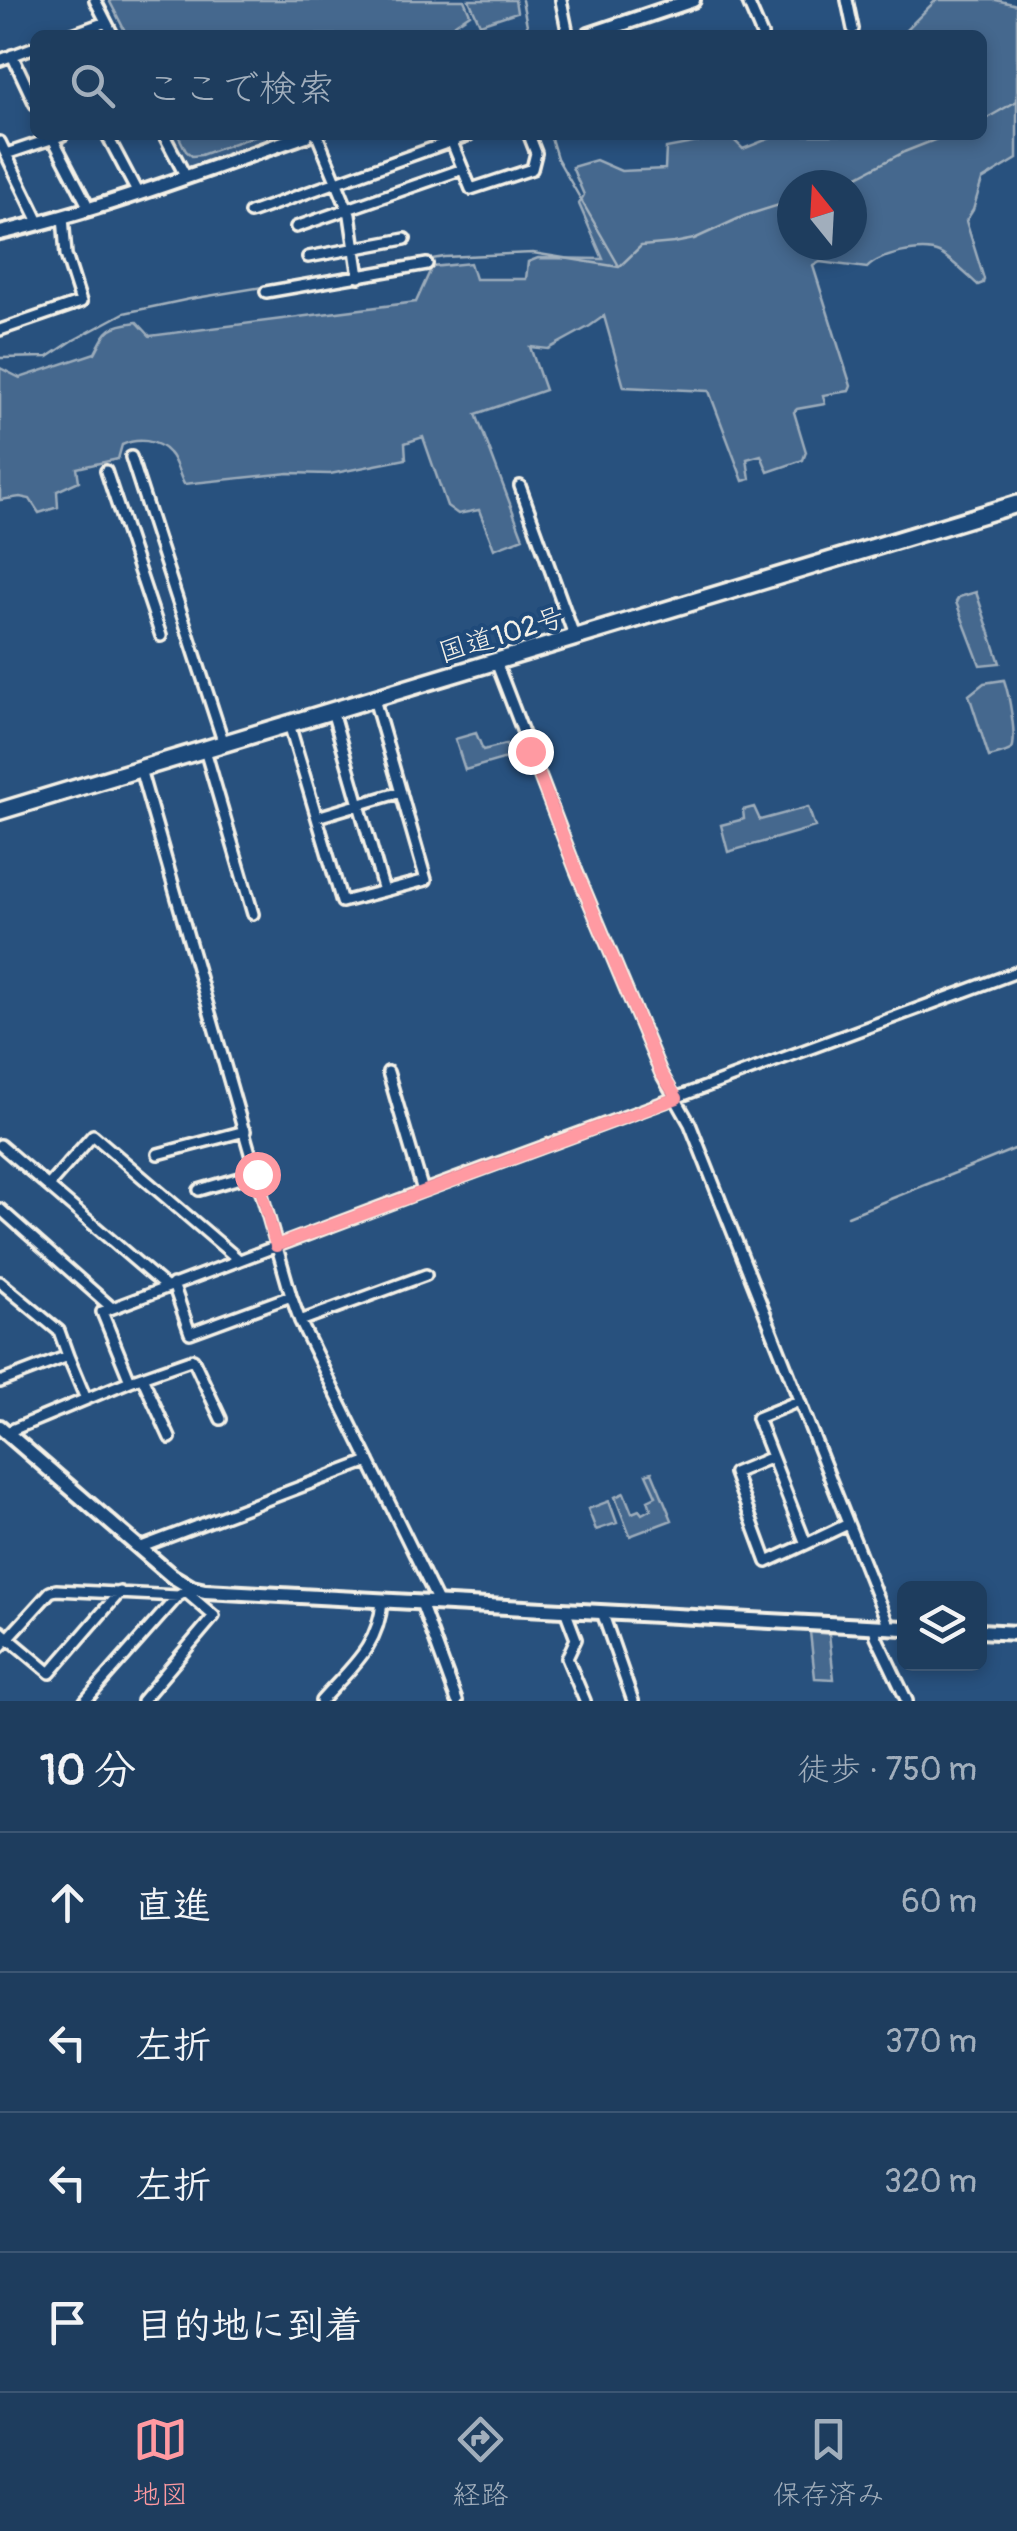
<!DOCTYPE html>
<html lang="ja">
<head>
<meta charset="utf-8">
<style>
  :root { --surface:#1e3d5e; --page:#2b4867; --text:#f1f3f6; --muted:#a1aebc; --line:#3c5673; --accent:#ff9aa2 }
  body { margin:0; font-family:Pangolin,"Klee One",sans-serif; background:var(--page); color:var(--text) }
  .controls { position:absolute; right:30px; bottom:30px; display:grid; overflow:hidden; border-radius:15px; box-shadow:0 5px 15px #0003 }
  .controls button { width:90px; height:90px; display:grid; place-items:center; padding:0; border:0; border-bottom:2px solid var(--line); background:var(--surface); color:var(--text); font:50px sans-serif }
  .compass { position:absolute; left:777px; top:170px; width:90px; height:90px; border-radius:50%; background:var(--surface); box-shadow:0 5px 15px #0003; rotate:342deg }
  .stop { position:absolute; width:30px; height:30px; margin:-22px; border:8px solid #ff9aa2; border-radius:50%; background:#fff }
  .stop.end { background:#ff9aa2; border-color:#fff; box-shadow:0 2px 10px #0008 }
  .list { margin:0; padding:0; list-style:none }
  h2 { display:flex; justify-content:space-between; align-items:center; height:130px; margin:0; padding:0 40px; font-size:42px }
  h2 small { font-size:32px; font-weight:400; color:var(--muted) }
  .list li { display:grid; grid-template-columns:65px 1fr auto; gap:30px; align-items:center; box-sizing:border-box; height:140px; padding:0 40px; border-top:2px solid var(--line) }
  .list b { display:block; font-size:38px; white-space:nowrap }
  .list em { font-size:32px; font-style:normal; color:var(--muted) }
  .icon { flex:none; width:55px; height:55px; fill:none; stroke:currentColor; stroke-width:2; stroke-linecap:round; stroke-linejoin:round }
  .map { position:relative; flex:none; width:1017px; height:1701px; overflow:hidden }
  .search { position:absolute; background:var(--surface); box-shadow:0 5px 15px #0003; left:30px; right:30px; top:30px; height:110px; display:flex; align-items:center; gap:25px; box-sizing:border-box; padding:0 35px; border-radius:15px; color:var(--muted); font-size:38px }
  .sheet { height:690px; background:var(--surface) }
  nav { display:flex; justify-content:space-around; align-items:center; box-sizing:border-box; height:140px; border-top:2px solid var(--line); background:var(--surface); font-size:28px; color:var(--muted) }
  nav a { display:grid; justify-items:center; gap:5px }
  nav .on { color:var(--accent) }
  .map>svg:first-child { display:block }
  .built { fill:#375d86 }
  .green { fill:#45688e; stroke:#9cacbb; stroke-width:2.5; fill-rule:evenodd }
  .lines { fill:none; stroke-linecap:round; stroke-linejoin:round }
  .stream { stroke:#a4b2be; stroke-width:2.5 }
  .street-casing { stroke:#f4f1e8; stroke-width:16 }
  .secondary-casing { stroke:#f4f1e8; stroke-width:20 }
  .highway-casing { stroke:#f4f1e8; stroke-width:22 }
  .street { stroke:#1f4a7a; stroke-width:9 }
  .secondary { stroke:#1f4a7a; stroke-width:12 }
  .highway { stroke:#1f4a7a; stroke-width:15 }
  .route { stroke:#ff9aa2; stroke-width:12 }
  .labels { text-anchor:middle; stroke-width:8; stroke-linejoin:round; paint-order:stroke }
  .street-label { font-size:28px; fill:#f4f1e8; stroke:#1f4a7a }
</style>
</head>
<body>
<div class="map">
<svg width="1017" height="1701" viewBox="0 0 1017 1701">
  <rect width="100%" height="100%" fill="#28517e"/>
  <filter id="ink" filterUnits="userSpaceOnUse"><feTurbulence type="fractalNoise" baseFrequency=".01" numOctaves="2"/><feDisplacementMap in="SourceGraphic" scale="20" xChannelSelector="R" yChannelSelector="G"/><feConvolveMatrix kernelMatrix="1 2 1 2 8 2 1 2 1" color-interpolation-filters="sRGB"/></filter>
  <g filter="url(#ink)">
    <path class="built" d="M168,135h115l-93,33 -8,-5z"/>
    <path class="green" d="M109,0h355l6,14 -15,10 -5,11h-323z
      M469,0h46l2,12 -37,12z
      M936,0h60l21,5v154l-35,21 -9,30 -7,11 18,58 -1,4 -5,2c-10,-9 -28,-27 -39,-32 -17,-8 -60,2 -72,15l-47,-6 -7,4 38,120 -2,5 -26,4 2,9 -28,5 -3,3 12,40 -3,8 -35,12 -7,-17 -14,4 3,20 -7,2 -34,-90 -85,-4 -20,-71 -14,10 -42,23 -18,-2 15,43 -69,24 47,124 -29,11 -15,-39 -21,4 -11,-8 -24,-69 -18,6 1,16 -76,15 -41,-1 -105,11c-5,-9 -8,-24 -15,-31 -12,-14 -32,-15 -47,-8l-4,14 -41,9 2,13 -22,10 1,16 -19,6 -9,-14 -10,-2 -20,3v-132l20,10 75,-25c13,-25 13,-27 42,-31l13,14 266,-34 16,-35 38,-4 5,16h51l2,-17 10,-4 65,1 -24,-55 5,-9 -12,-28 24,-7 25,11 44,-2 1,-21 64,-12 13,13 35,-14h204v-100h-81zM792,185h60v60h-60z
      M178,135h79l-56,20 -9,1 -6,-5z
      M976,592l24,71 -20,2 -24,-63 3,-5z
      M1004,680c5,14 13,58 8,69 -6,4 -16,6 -23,8l-20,-62 15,-12z
      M476,733l7,17 23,-6 4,13 -45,13 -10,-31z
      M754,807l6,13 48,-13 7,20 -87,25 -7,-27 23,-6 -1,-9z
      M652,1472l20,48 -42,16 -15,-39 9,-4 8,20 7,-3 3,4 9,-5 -3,-9 8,-4 -10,-22z
      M609,1501l8,22 -21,7 -8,-21z
      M810,1632l19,2 5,45 -19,-1z"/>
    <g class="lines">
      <path class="stream" d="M522,0l7,35
        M982,121l35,-20
        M550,135l7,23 62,108
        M841,185l63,-33 43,-17
        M361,271l83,-14 89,-4 86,14 22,-21 33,-3 20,-4 50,-23 48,-15
        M0,358l48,-1 24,-16 52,-28 66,-14 163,-27
        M848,1216l169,-68"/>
      <g class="street-casing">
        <path id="street" d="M95,0l18,35
          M561,0l7,35
          M747,0l15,35
          M847,0l6,29
          M70,35l36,-13
          M12,55l23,49
          M0,60l35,-13
          M51,135l38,73
          M107,135l30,57
          M164,135l22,42
          M317,135l33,80 9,62
          M449,135l22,54 61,-20 4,-16 -7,-18
          M0,142l40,82
          M6,154l57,-19
          M250,213l219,-78
          M296,227l167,-58
          M308,257l97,-18
          M266,292l161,-28
          M0,330l81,-28 -15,-47 -3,-39
          M131,457l93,287
          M106,471l55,165
          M520,486l55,152
          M496,662l80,208 85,203 29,51 199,503
          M332,711l52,180
          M289,724l53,178 84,-22 -52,-181
          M205,750l48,164
          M140,769l151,527 9,25 139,283
          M317,817l84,-25
          M388,1072l35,119
          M0,1145l166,142
          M158,1154l87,-23
          M48,1186l45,-51 146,125
          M199,1190l58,-17
          M0,1209l112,99
          M0,1282l59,49 9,25 -68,26
          M173,1284l17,49 101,-37
          M300,1321l126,-46
          M68,1356l18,43
          M142,1377l28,61
          M130,1381l63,-22 28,60
          M799,1401l-42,17 49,126 42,-20
          M7,1432l123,-51 -28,-69 321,-121 594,-219
          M772,1457l-38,16 33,89 39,-18
          M139,1548l230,-87
          M421,1603l36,98
          M565,1610l11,29 -9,19 18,43
          M602,1612l31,89
          M874,1626l2,10 31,65
          M0,1631l50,42 70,-81
          M0,1647l50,-55 6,-2 122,6 14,-8
          M85,1701l93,-105
          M142,1701l72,-85 -27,-23
          M321,1701c29,-33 58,-54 61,-100"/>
      </g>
      <g class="secondary-casing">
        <path id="secondary" d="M589,35l104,-35
          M0,233c104,-24 206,-63 306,-98
          M0,1427l172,149 20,12 13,3 699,37
          M980,1631l37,2"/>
      </g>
      <g class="highway-casing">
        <path id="highway" d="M0,811l1017,-307"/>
      </g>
      <use href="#street" class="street"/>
      <use href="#secondary" class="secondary"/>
      <use href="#highway" class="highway"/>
    </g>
  </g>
  <g class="lines" filter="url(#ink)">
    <path class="route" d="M257,1174l19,72 401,-148 -16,-25 -85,-203 -46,-119"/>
  </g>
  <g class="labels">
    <g class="street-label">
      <text transform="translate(501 634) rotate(-17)" y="10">国道102号</text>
    </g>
  </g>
</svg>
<div class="controls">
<button><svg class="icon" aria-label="layers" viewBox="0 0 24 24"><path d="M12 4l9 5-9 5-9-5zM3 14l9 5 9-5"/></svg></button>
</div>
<svg class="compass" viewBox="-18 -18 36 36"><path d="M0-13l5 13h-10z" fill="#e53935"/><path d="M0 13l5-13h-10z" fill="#a1aebc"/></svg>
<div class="stop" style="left:257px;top:1174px"></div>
<div class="stop end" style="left:530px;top:751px"></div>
<div class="search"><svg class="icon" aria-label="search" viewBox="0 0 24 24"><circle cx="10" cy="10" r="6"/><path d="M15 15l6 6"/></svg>ここで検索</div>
</div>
<section class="sheet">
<h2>10 分<small>徒歩 · 750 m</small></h2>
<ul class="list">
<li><svg class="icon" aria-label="ahead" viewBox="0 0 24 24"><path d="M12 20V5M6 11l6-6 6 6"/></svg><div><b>直進</b></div><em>60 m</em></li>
<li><svg class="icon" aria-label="left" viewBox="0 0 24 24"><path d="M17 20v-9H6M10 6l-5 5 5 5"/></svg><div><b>左折</b></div><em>370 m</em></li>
<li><svg class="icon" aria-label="left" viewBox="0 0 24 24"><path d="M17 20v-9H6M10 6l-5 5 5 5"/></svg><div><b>左折</b></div><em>320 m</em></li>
<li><svg class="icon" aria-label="arrive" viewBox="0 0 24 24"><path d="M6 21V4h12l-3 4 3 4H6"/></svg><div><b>目的地に到着</b></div></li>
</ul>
</section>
<nav>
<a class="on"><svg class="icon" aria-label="map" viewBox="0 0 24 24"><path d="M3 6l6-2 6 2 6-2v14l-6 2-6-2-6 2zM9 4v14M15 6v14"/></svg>地図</a>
<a><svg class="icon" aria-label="directions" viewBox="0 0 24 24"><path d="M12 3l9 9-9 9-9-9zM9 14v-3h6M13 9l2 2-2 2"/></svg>経路</a>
<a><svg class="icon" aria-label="saved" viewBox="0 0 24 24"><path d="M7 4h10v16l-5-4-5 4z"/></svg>保存済み</a>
</nav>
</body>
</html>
